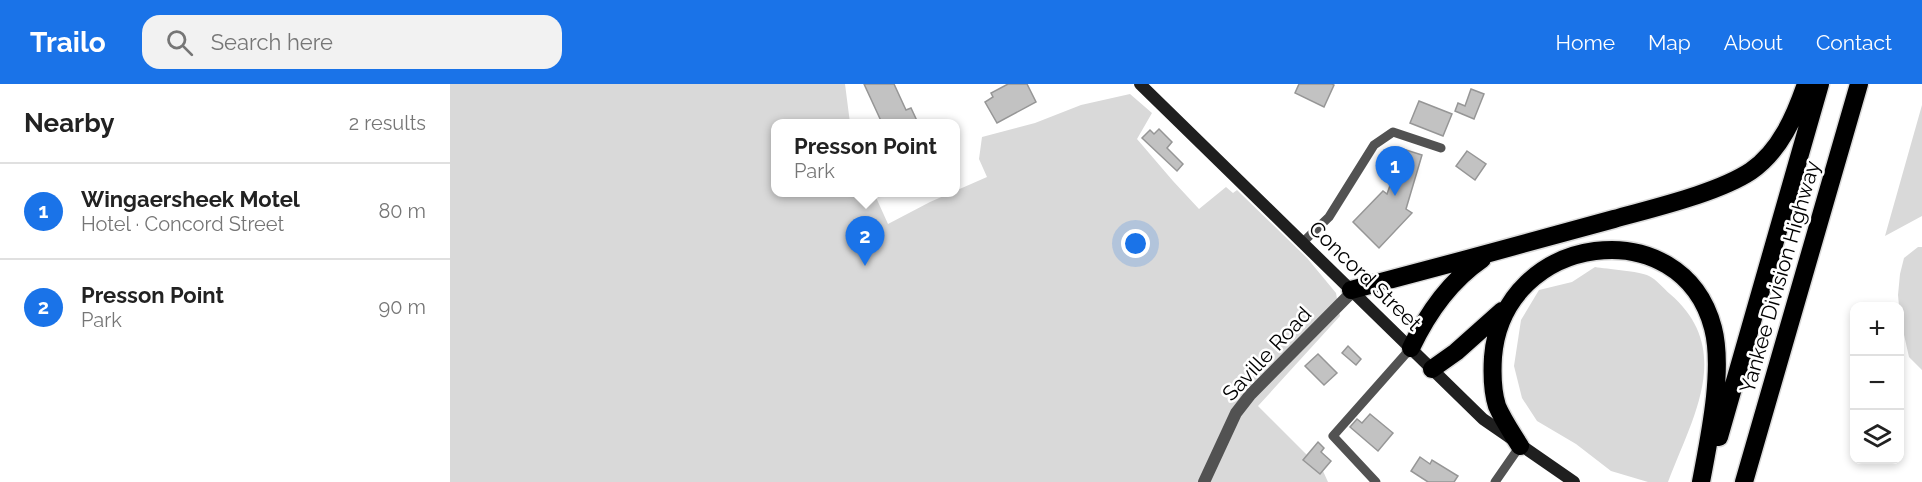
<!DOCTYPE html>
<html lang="en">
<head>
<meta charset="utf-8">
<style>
  :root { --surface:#fff; --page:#f2f2f2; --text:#222; --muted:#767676; --line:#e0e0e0; --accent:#1a73e8 }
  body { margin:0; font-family:Raleway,sans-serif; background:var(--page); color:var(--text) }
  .controls { position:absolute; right:18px; bottom:18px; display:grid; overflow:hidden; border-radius:12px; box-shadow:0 3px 9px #0003 }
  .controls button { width:54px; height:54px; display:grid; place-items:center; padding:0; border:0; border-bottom:2px solid var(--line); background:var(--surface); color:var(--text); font:30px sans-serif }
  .you { position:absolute; left:686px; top:160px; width:21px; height:21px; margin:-15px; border:4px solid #fff; border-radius:50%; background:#1a73e8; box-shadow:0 0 0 9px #1a73e833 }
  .badge { display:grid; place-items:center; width:39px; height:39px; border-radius:50%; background:var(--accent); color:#fff; font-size:20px; font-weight:700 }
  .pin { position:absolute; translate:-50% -50px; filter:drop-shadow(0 2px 3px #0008) }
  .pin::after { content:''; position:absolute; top:32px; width:21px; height:18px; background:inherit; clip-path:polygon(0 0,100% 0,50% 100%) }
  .popup { position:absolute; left:321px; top:35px; width:189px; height:78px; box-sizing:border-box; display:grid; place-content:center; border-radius:12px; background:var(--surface); filter:drop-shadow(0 2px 4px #0005); font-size:20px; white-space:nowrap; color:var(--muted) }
  .popup b { font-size:22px; color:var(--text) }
  .popup::after { content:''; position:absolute; left:50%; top:100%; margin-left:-12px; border:12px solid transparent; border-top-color:var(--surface) }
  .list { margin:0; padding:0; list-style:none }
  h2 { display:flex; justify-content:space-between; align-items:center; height:78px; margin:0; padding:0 24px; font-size:26px }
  h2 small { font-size:20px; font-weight:400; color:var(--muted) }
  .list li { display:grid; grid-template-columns:39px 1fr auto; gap:18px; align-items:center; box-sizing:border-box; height:96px; padding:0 24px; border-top:2px solid var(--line) }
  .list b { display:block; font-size:22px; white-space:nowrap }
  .list p { margin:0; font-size:20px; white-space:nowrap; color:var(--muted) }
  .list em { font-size:20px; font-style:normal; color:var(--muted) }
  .icon { flex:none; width:33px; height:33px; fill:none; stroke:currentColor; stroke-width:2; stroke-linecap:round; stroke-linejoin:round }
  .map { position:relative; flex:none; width:1472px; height:398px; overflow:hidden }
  header { display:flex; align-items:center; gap:36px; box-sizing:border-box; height:84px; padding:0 30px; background:var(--accent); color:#fff }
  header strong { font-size:28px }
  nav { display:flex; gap:33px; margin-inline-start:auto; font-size:21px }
  .search { width:420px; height:54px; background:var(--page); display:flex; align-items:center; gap:15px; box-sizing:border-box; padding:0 21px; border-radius:18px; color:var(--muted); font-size:22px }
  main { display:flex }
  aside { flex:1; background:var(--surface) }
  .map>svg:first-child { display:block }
  .green { fill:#d9d9d9 }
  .building { fill:#c2c2c2; stroke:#969696; stroke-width:1.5 }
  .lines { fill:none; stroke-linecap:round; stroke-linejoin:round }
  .highway-casing { stroke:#dbdbdb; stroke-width:21 }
  .lane { stroke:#525252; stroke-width:9 }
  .street { stroke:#525252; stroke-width:12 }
  .secondary { stroke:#1f1f1f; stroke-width:12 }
  .highway { stroke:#000; stroke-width:18 }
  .labels { text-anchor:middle; stroke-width:5; stroke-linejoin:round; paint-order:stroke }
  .street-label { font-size:21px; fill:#000; stroke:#fff }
</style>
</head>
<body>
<header>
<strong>Trailo</strong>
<div class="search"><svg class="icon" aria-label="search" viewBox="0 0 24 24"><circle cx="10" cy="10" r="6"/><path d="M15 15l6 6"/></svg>Search here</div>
<nav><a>Home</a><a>Map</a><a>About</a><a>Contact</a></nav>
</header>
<main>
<aside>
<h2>Nearby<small>2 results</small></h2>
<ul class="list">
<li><span class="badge">1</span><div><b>Wingaersheek Motel</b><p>Hotel · Concord Street</p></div><em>80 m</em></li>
<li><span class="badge">2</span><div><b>Presson Point</b><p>Park</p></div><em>90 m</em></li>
</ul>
</aside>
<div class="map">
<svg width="1472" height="398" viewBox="0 0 1472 398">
  <rect width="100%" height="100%" fill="#fff"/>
  <path class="green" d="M0,0h395l5,39h-75v69l99,1 14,31 42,-22 57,-25 -8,-18 3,-22 53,-14 46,-18 49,-11 22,19 -15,26 36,42 26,28 27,-22 7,6 4,-3 70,68 29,35 4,23 -82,90 65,65 5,11h-878z
    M1472,21v111l-37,20z
    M1468,163h4v123l-13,-13 -9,-40 -2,-22 2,-21 4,-16z
    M1145,183c12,2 44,4 54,9 7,3 14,12 21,18 65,56 22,124 -2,188h-20l-37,-11 -35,-27 -39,-23 -15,-23 -8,-32 7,-46 18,-30 33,-8z"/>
  <path class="building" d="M414,0h30l12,26 5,-2 7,15h-36z
    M558,0h19l9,18 -39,21 -12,-21 8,-5 -2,-4z
    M849,0h33l2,1 -10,22 -29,-14z
    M1021,5l13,5 -10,25 -19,-8 3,-8 7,3z
    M969,17l33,13 -9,22 -33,-13z
    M709,45l13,13 -5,6 16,16 -6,7 -35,-33 8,-8 4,4z
    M953,65l19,6 -16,54 6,4 -33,35 -26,-26 30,-31 4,3z
    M1017,67l19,13 -11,16 -19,-14z
    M898,262l13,13 -5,6 -14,-12z
    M868,270l19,19 -13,12 -19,-19z
    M920,330l23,19 -15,18 -28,-24 7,-8 5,4z
    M868,358l6,6 -3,4 10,9 -11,13 -17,-14z
    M970,373l10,7 2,-4 26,16 -4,6h-26l-17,-11z"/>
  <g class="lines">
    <g class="highway-casing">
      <path id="highway" d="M901,206c88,-23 175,-47 263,-71 39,-11 104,-26 137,-48 29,-20 44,-55 55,-87
        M961,264c16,-34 39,-67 71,-89
        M982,285l24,-17 46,-41
        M1269,353l101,-353
        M1070,362c-8,-13 -17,-26 -23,-40 -5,-16 -5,-33 -4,-49 10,-125 189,-148 220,-29 11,42 -4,111 -12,154
        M1294,398l115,-398"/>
    </g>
    <path class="lane" d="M852,159l27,-26 45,-72 19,-13 48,16
      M926,398l-43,-46 78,-88
      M1045,398l25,-36"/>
    <path class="street" d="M754,398l32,-69 14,-18 102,-103"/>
    <path class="secondary" d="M690,0l343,335 91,63"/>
    <use href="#highway" class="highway"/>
  </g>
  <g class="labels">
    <g class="street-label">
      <text transform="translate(915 192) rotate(44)" y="7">Concord Street</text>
      <text transform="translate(1330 193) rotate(-74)" y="7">Yankee Division Highway</text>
      <text transform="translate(817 270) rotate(-47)" y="7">Saville Road</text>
    </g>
  </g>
</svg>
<div class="controls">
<button>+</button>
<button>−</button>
<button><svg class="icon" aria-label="layers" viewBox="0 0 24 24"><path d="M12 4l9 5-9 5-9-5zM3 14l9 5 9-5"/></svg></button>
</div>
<div class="you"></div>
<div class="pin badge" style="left:945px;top:112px">1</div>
<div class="pin badge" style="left:415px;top:182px">2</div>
<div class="popup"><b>Presson Point</b>Park</div>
</div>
</main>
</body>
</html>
